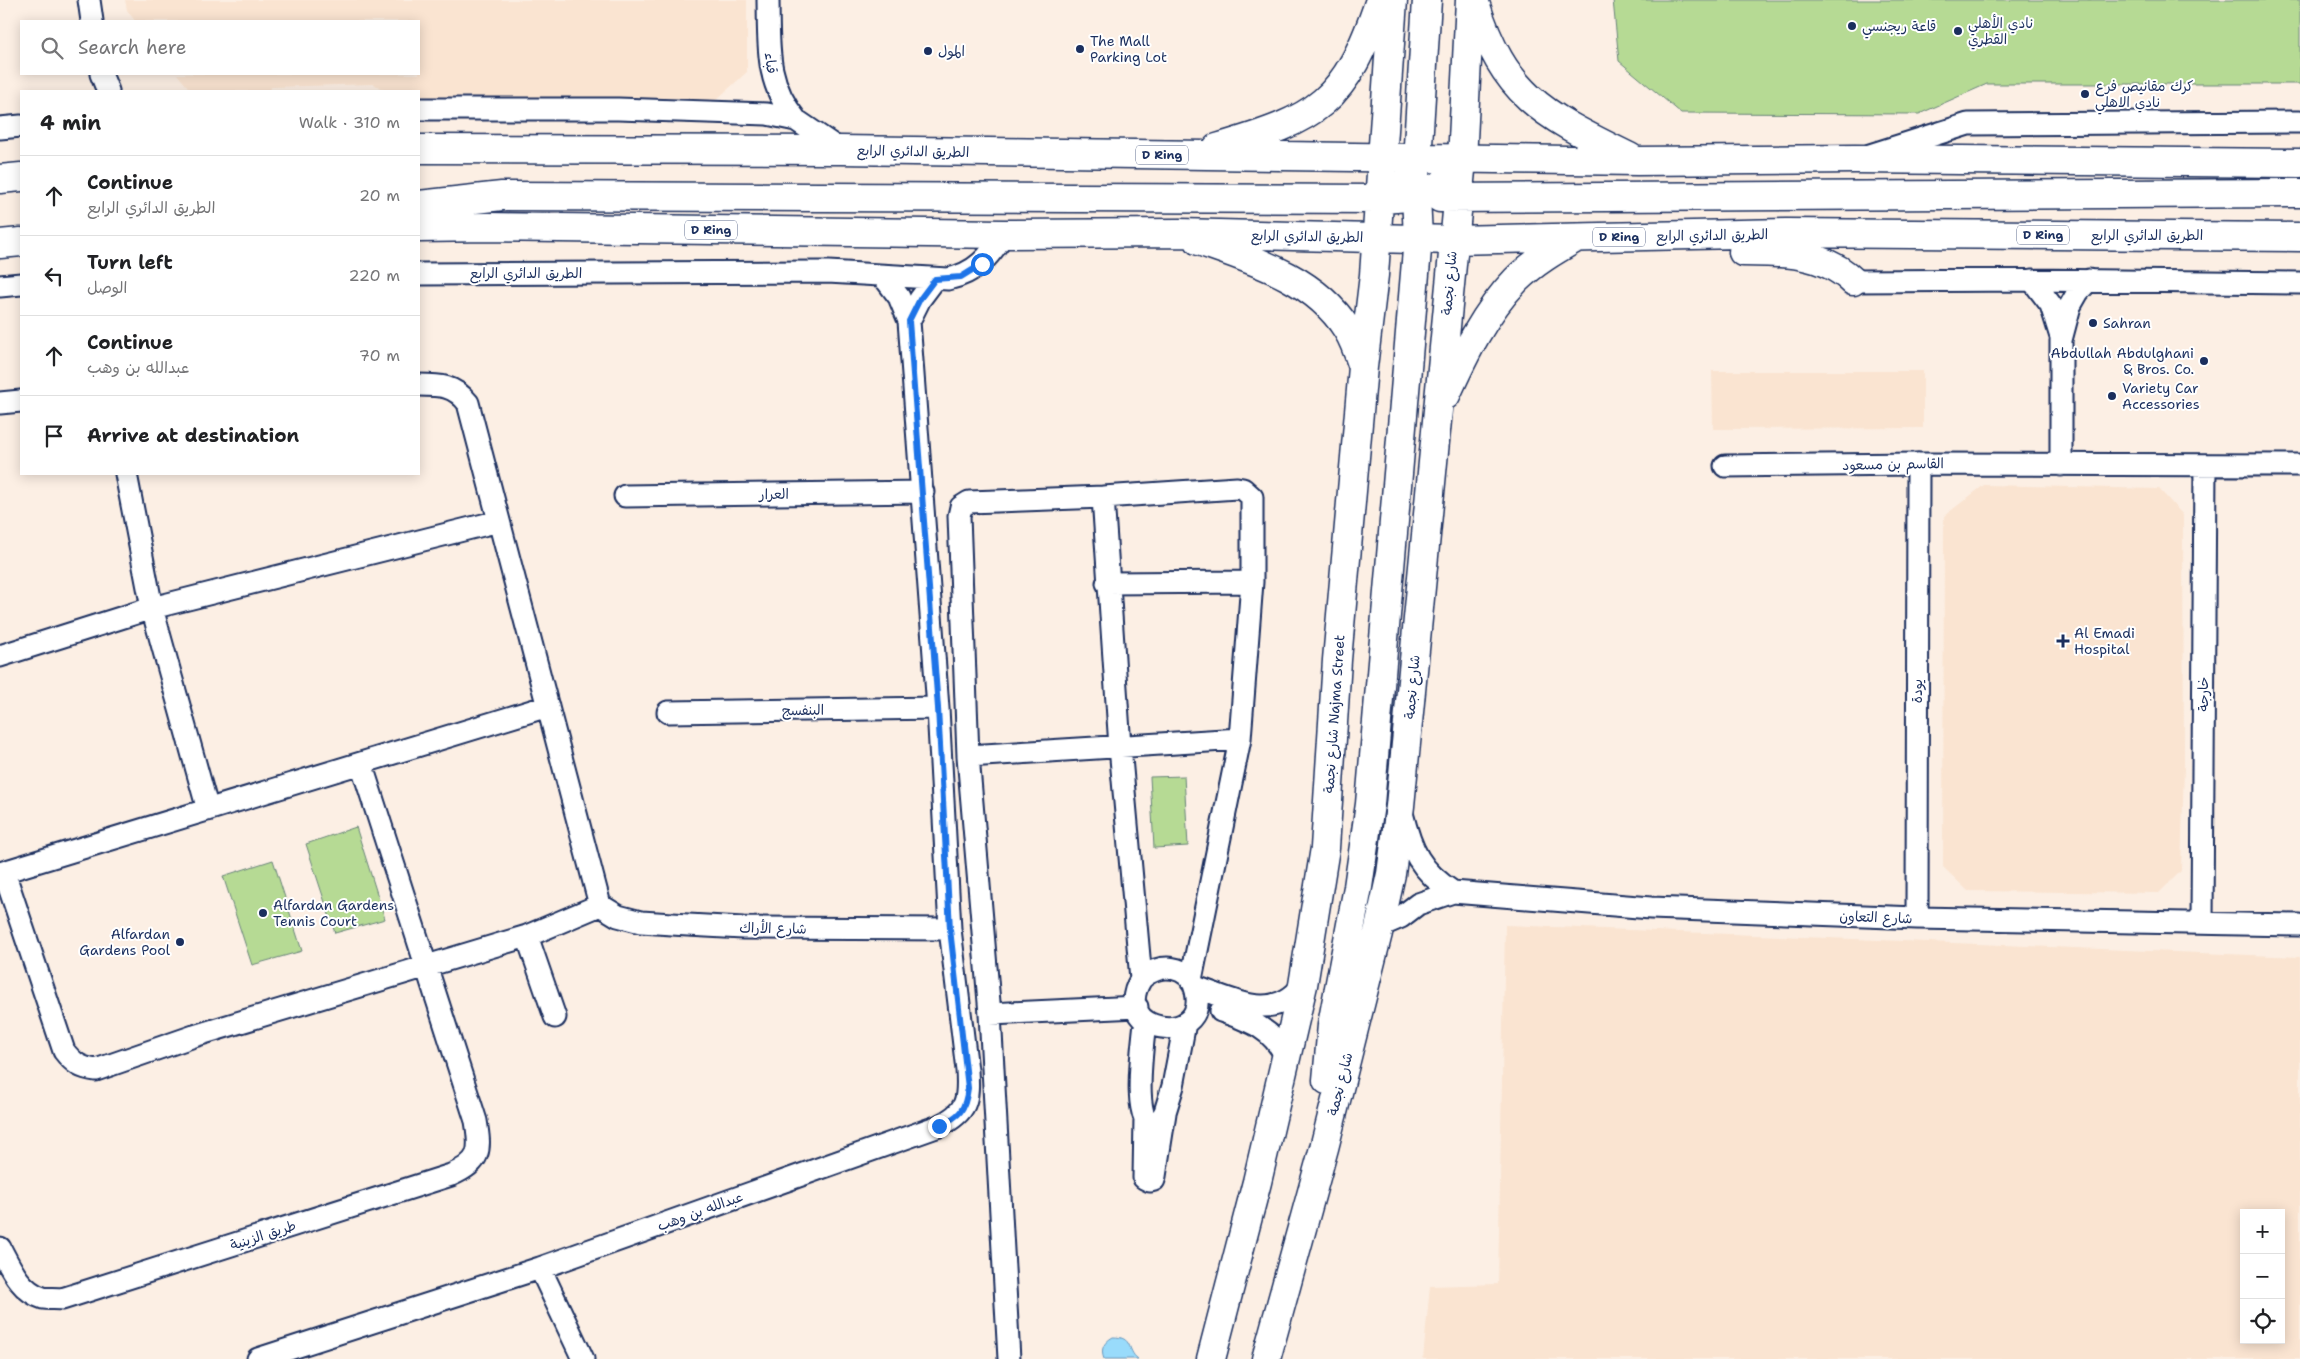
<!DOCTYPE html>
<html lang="en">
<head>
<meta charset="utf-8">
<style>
  :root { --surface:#fff; --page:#f2f2f2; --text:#202124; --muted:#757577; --line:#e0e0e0 }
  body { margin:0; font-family:"Shantell Sans","Playpen Sans Arabic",sans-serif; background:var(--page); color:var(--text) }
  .controls { position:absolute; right:15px; bottom:15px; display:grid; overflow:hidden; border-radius:0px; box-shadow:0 2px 12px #0003 }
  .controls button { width:45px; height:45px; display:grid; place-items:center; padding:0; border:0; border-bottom:1px solid var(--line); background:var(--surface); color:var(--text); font:25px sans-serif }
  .stop { position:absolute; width:15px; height:15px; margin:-11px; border:4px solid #1a73e8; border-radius:50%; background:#fff }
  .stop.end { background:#1a73e8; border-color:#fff; box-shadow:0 1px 5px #0008 }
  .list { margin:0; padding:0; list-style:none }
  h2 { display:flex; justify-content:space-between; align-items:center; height:65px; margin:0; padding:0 20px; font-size:21px }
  h2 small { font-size:16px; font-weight:400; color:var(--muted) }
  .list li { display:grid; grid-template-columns:32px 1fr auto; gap:15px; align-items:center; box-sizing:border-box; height:80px; padding:0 20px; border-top:1px solid var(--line) }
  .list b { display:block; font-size:19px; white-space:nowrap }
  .list p { margin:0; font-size:16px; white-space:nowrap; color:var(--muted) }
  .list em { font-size:16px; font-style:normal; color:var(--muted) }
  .icon { flex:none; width:28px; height:28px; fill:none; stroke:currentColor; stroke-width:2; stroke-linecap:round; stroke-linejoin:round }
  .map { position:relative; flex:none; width:2300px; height:1359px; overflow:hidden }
  .search { position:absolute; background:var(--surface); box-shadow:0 2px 12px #0003; left:20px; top:20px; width:400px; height:55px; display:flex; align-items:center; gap:12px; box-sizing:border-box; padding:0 18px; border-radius:0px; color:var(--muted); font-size:19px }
  .panel { position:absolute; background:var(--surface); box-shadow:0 2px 12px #0003; left:20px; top:90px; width:400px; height:385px; border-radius:0px }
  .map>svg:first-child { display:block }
  .built { fill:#fae4d1; fill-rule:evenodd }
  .green { fill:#b6da94; stroke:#688479 }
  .water { fill:#99dbfb; stroke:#6796bc }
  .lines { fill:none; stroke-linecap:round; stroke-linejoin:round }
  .minor-casing { stroke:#1b2f5e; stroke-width:25 }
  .major-casing { stroke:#1b2f5e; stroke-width:31 }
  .minor { stroke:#fff; stroke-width:21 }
  .major { stroke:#fff; stroke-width:28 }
  .route { stroke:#1a73e8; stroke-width:6 }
  .poi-dot { fill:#1b2f5e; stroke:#fff; stroke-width:2 }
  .labels { text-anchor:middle; stroke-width:4; stroke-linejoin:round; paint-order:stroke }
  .shield { fill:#fff; stroke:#5f6d8e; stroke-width:1 }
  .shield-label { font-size:12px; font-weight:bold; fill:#1b2f5e }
  .poi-label { font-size:14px; fill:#1b2f5e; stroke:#fff; text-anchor:start }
  .street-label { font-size:14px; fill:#1b2f5e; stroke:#fff }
</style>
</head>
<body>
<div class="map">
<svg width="2300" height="1359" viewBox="0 0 2300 1359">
  <rect width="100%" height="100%" fill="#fcefe4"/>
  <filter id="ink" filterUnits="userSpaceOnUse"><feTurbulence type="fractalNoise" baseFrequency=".02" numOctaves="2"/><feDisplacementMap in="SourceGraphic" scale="10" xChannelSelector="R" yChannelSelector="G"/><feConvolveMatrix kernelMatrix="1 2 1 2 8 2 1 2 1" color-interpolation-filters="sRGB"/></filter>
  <g filter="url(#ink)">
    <path class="built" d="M125,0h622v72l-31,28 -297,-1v-8h-34l-11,-7 -103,3 -1,4h-79l-14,-17h242v-53h-284l-8,-11z
      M1712,371h211v57l-210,1z
      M1984,485l175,4 24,26 1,252 -3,104 -22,22 -191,-2 -25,-24 1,-351z
      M1505,925l795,32v402h-877l7,-73 68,-2zM2244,1213h37v127h-37z"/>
    <path class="green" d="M1613,0h687v84h-313l-68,30 -238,-1 -62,-52z
      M1184,776l4,70 -34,2 -4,-71z
      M356,827l29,92 -50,14 -29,-89z
      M273,860l29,91 -50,14 -29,-89z"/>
    <path class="water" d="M1113,1337c21,0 13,13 25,22h-34c-4,-10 0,-17 9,-22z"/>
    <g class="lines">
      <g class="minor-casing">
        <path id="minor" d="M89,0l3,21
          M768,0c1,46 -3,82 28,120
          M101,74l7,17
          M419,109h199l149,5 29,6 44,30
          M0,128l21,-2
          M1870,155l98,-31 332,-2
          M419,274l409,-2 120,7c28,-6 41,-22 56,-45
          M2032,280l19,25 10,32
          M1853,281l179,-1 268,3
          M0,286l21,-2
          M909,321l11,-22 15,-20
          M419,385c21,0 35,0 49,18l132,502
          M0,403l21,-2
          M2061,465v-125l9,-34 8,-14 11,-12
          M1725,466l193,-2 382,1
          M126,474l26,134 56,202
          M625,496l298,-4
          M1103,497l17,250 21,232c-33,55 68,69 55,12 -6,-27 -38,-29 -55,-12
          M1107,583l145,-1
          M0,656l152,-48 347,-87
          M668,712l270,-4
          M968,756l272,-17
          M1402,813c9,37 18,58 51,79
          M4,872l60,179c10,13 17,17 32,19l98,-34 333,-100 73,-31
          M0,873l548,-167
          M600,905l18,11 23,6 47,3 55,3 207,1
          M1917,918l1,-454
          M2202,922l3,-457
          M1380,926l21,-9 17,-13 35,-12 198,16 266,10 383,7
          M527,936l28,81
          M1195,987c38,12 78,37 108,-2
          M1221,1011c29,10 51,17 65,46
          M990,1014l147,-7
          M1145,1021c-1,18 -16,108 12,105l8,-14 8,-26 12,-63
          M1145,1117l-1,61 6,3 4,-1 1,-4 10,-63
          M0,1248c10,19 20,43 43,50 5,1 13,0 19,1l389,-124c30,-13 30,-24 25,-54l-115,-358
          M540,1268l43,91
          M258,1359l282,-91 399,-142c28,-14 30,-25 28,-56l-17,-141 -12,-221 -29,-387 -10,-24 -16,-21
          M1009,1359l-19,-345 -22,-258 -9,-240 2,-9 8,-5 134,-5 134,-9 6,1 9,8v85l-12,157 -49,241"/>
      </g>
      <g class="major-casing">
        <path id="major" d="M1475,3c30,96 72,113 156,155
          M1217,148c101,-30 128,-44 163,-148
          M419,149l421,1 797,11 218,-2 445,4
          M1416,177l11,-177
          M0,179l21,-2
          M1440,198l860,-5
          M419,205l83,-9 877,3c38,-2 63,-3 83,-39
          M419,228l69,-1 516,7 175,-1 274,7 333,-7 514,4
          M1199,241c54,19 116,37 148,88 7,11 11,23 15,35
          M0,244l21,-2
          M1743,252c39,0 80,0 110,29
          M1446,395c18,-40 39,-83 70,-115 18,-18 39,-30 60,-42
          M1327,1080l5,-55 26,-138 12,-83 48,-566 -2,-42 -10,-15
          M1211,1359l46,-177 46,-197 22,-137 12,-188 26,-293 11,-92 19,-275
          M1266,1359l58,-211 54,-215 13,-59 9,-68 62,-646 8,-160"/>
      </g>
      <use href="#minor" class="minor"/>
      <use href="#major" class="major"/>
    </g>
  </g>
  <g class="lines" filter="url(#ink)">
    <path class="route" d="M939,1126c21,-10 26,-15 29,-38l-18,-159 -12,-221 -29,-387 11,-22 15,-20 26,-2 21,-13"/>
  </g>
  <g class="poi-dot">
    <circle cx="1852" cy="26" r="5"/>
    <circle cx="1958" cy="31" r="5"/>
    <circle cx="1080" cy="49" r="5"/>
    <circle cx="928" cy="51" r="5"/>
    <circle cx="2085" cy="94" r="5"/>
    <circle cx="2093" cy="323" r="5"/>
    <circle cx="2204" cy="361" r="5"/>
    <circle cx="2112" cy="396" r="5"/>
    <path d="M2060.5 633.5h5v5h5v5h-5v5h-5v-5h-5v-5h5z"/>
    <circle cx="263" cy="913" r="5"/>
    <circle cx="180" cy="942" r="5"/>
  </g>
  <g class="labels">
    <g class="shield">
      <rect x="1136" y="145.5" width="52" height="19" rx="4"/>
      <rect x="685" y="220.5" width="52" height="19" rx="4"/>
      <rect x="2017" y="225.5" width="52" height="19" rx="4"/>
      <rect x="1593" y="227.5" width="52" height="19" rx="4"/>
    </g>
    <g class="shield-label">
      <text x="1162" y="159">D Ring</text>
      <text x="711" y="234">D Ring</text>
      <text x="2043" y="239">D Ring</text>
      <text x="1619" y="241">D Ring</text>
    </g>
    <g class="poi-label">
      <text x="1968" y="28">نادي الأهلي<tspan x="1968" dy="16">القطري</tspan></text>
      <text x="1862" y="31">قاعة ريجنسي</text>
      <text x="1090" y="46">The Mall<tspan x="1090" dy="16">Parking Lot</tspan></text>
      <text x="938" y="56">المول</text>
      <text x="2095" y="91">كرك مقانيص فرع<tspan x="2095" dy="16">نادي الاهلي</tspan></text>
      <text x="2103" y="328">Sahran</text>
      <text x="2194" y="358" text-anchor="end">Abdullah Abdulghani<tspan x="2194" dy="16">&amp; Bros. Co.</tspan></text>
      <text x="2122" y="393">Variety Car<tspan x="2122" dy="16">Accessories</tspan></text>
      <text x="2074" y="638">Al Emadi<tspan x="2074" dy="16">Hospital</tspan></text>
      <text x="273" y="910">Alfardan Gardens<tspan x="273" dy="16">Tennis Court</tspan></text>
      <text x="170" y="939" text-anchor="end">Alfardan<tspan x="170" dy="16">Gardens Pool</tspan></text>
    </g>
    <g class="street-label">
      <text transform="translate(771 63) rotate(83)" y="5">قباء</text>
      <text transform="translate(913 151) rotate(1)" y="5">الطريق الدائري الرابع</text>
      <text transform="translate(1712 235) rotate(-1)" y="5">الطريق الدائري الرابع</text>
      <text x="2147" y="240">الطريق الدائري الرابع</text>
      <text transform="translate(1307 236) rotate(1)" y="5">الطريق الدائري الرابع</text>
      <text x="526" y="278">الطريق الدائري الرابع</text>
      <text transform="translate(1449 283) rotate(-85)" y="5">شارع نجمة</text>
      <text transform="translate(1893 464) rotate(-1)" y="5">القاسم بن مسعود</text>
      <text transform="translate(774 494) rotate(-1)" y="5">العرار</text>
      <text transform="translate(1412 687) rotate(-85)" y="5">شارع نجمة</text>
      <text transform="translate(1917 691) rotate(-90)" y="5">يودة</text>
      <text transform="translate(2203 694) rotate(-90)" y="5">خارجة</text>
      <text transform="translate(803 710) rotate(-1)" y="5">البنفسج</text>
      <text transform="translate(1334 714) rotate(-86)" y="5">شارع نجمة Najma Street</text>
      <text transform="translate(1876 917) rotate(2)" y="5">شارع التعاون</text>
      <text transform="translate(773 928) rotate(1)" y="5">شارع الأراك</text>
      <text transform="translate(1340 1084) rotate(-76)" y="5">شارع نجمة</text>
      <text transform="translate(700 1211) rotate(-20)" y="5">عبدالله بن وهب</text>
      <text transform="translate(263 1235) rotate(-18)" y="5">طريق الزينية</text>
    </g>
  </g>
</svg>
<div class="controls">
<button>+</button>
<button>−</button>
<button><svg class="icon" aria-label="locate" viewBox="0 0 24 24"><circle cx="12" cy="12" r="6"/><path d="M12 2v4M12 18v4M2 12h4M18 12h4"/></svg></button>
</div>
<div class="stop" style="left:982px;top:264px"></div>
<div class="stop end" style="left:939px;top:1126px"></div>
<div class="search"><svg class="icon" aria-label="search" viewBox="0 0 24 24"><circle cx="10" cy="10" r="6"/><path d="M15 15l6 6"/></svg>Search here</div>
<section class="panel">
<h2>4 min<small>Walk · 310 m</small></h2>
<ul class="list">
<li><svg class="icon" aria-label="ahead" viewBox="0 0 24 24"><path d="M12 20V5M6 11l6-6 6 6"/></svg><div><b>Continue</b><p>الطريق الدائري الرابع</p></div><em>20 m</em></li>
<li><svg class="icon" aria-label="left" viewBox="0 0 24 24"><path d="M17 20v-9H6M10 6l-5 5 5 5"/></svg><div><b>Turn left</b><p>الوصل</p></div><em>220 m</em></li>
<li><svg class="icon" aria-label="ahead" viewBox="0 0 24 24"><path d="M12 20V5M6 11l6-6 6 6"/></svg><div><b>Continue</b><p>عبدالله بن وهب</p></div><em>70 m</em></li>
<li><svg class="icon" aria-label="arrive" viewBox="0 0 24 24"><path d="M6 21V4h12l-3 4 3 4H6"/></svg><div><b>Arrive at destination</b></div></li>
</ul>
</section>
</div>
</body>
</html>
